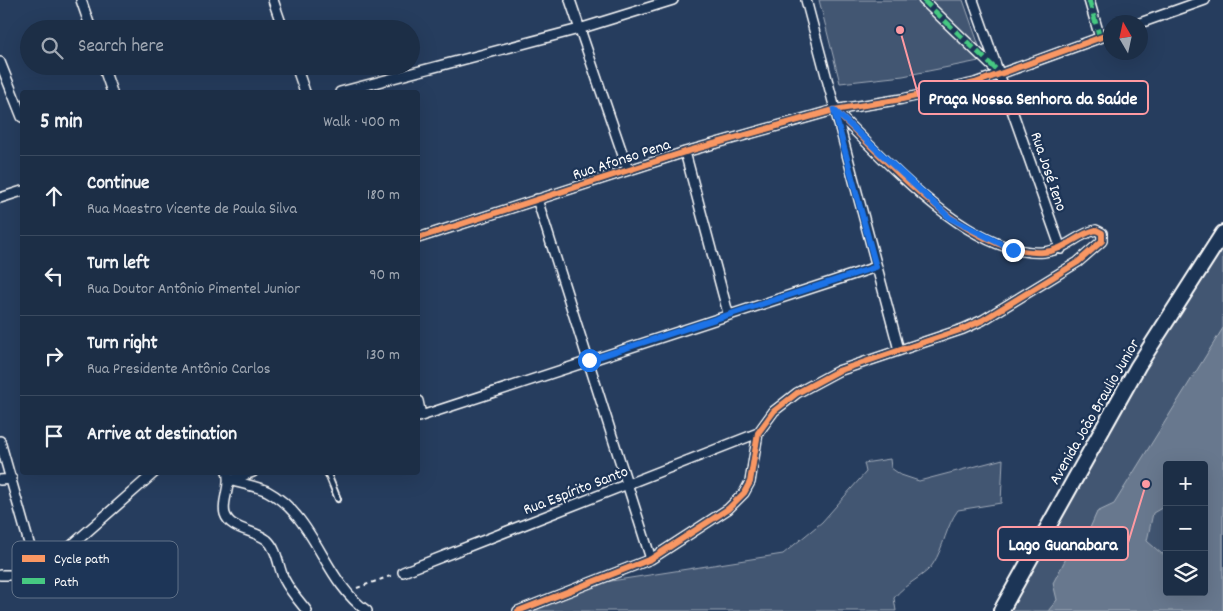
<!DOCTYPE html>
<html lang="en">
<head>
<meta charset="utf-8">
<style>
  :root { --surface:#1c2e46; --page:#293a51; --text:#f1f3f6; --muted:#a0a8b3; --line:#3a4a5f }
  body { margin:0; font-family:Dekko,sans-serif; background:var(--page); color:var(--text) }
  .controls { position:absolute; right:15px; bottom:15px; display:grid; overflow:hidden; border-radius:5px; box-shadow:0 5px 20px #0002 }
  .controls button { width:45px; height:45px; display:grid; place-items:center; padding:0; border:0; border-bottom:1px solid var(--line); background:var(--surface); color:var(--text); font:25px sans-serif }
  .compass { position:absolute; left:1103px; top:15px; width:45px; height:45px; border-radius:50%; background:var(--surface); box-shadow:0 5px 20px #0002; rotate:351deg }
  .stop { position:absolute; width:15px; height:15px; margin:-11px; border:4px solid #1a73e8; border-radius:50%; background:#fff }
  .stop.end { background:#1a73e8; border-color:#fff; box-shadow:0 1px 5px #0008 }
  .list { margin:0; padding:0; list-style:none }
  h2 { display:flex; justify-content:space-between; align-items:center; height:65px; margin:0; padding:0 20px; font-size:21px }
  h2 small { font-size:16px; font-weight:400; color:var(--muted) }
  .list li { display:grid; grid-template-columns:32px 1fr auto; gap:15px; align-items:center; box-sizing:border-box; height:80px; padding:0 20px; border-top:1px solid var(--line) }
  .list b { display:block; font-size:19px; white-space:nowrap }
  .list p { margin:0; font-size:16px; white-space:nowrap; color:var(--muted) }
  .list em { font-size:16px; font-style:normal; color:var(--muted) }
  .icon { flex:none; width:28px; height:28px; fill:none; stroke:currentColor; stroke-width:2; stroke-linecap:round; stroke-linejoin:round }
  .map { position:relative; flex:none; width:1223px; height:611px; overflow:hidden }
  .search { position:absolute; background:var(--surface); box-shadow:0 5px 20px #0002; left:20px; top:20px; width:400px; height:55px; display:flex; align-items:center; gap:12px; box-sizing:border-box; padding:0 18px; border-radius:28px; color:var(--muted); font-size:19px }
  .panel { position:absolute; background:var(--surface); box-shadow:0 5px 20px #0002; left:20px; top:90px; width:400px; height:385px; border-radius:5px }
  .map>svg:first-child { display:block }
  .green { fill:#425672; stroke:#a0aab8; fill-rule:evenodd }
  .water { fill:#67788e; stroke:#a4aebb; fill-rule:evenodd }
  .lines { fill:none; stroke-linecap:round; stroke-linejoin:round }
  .lane-casing { stroke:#fff; stroke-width:8 }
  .street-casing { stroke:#fff; stroke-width:12 }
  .primary-casing { stroke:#fff; stroke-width:18 }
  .path { stroke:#fff; stroke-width:2; stroke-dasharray:4 4; stroke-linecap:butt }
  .lane { stroke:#1d3557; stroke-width:4.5 }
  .street { stroke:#1d3557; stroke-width:9 }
  .primary { stroke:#1d3557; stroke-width:14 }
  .quiet { stroke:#46c982; stroke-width:5; stroke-dasharray:10 5; stroke-linecap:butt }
  .cycleway-casing { stroke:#1d3557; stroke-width:9 }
  .cycleway { stroke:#f99763; stroke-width:6 }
  .route { stroke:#1a73e8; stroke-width:6 }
  .labels { text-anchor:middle; stroke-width:4.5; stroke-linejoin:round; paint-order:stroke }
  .street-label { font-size:16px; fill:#fff; stroke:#1d3557 }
  .key { fill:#1d3557; stroke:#617289; stroke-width:1 }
  .key-label { font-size:14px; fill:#fff }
  .leader { fill:none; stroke:#ff9aa2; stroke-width:2 }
  .callout-dot { fill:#ff9aa2; stroke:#1d3557; stroke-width:2 }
  .callout { fill:#1d3557; stroke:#ff9aa2; stroke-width:2 }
  .callout-label { font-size:18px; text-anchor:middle; font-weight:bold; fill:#fff }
</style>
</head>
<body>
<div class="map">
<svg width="1223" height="611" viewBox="0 0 1223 611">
  <rect width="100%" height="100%" fill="#263d5e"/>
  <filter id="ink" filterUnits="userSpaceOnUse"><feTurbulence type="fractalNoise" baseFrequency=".02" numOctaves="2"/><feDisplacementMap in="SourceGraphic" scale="10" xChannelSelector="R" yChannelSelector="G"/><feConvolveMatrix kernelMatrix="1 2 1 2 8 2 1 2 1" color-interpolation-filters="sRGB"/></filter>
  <g filter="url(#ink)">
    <path class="green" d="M819,0h144l21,60 -81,16 -63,7z
      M1223,233v378h-222zM1167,465h37v127h-37z
      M890,459l1,9 10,7 18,6 84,-22 -2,44 -43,7c-12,16 -14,37 -25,54 -6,11 -29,20 -39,34l2,13h-365l16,-11 58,-18 178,-28 39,-32 44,-50 -2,-9z"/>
    <path class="water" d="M1223,328v283h-175l9,-11 -4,-17 19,-36 6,6 6,-2 -1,-7 14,-32 17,-8zM1167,465h37v127h-37v-40l-5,2 -15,-13 6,-28 14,-8z"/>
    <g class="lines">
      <g class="lane-casing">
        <path id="lane" d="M327,472l11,27"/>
      </g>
      <g class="street-casing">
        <path id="street" d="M81,0l10,29
          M273,0l10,29
          M570,0l58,170
          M806,0l93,350
          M923,0l76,73
          M973,0l88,249
          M1089,0l11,38
          M1140,23l65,-23
          M0,62l22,55
          M103,66l9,26
          M296,66l9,26
          M340,92l239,-63 94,-29
          M685,152l43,161
          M0,198l22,-7
          M537,199l114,360
          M418,238l267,-86 149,-42 68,-11 73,-16 135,-49
          M418,401l3,14
          M418,417l458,-150
          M0,441l38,134
          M227,472c5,14 -6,29 -2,42 5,16 30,16 42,26 11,10 11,27 17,39 6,12 15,22 23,32
          M0,480l12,-1
          M230,480c12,4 26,6 37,11 49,26 56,89 100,120
          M230,480l23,-8
          M403,572l355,-139
          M0,575h38
          M38,575l117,-103
          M518,611l133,-52 77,-50 16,-16 6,-11 8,-49 16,-22 23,-18 41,-22 125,-42 20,-9 95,-58 24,-21v-8l-6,-3c-19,4 -30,20 -52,22 -74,6 -160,-94 -210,-142"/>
      </g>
      <g class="primary-casing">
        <path id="primary" d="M1001,611l137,-245 85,-133"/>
      </g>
      <path class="path" d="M357,588l36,-13"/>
      <use href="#lane" class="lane"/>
      <use href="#street" class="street"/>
      <use href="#primary" class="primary"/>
      <path class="quiet" d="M923,0l78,74
        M1089,0l11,38"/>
      <g class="cycleway-casing">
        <path id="cycleway" d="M418,238l267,-86 149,-42 68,-11 73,-16 135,-49
          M518,611l133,-52 77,-50 16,-16 6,-11 8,-49 16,-22 23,-18 41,-22 125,-42 20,-9 95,-58 24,-21v-8l-6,-3c-19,4 -30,20 -52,22 -74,6 -160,-94 -210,-142"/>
      </g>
      <use href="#cycleway" class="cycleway"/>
    </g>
  </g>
  <g class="lines" filter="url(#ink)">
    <path class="route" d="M589,360l287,-93 -42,-157 116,108 63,32"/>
  </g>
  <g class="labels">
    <g class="street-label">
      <text transform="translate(621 158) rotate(-18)" y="6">Rua Afonso Pena</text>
      <text transform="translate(1050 171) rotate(71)" y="6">Rua José Ieno</text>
      <text transform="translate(1093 411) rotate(-60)" y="6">Avenida João Braulio Junior</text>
      <text transform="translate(575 489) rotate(-21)" y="6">Rua Espírito Santo</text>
    </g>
  </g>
  <rect x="12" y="541" width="166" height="57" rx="8" class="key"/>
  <rect x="22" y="555" width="23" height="7" fill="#f99763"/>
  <rect x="22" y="578" width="23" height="6" fill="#46c982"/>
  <g class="key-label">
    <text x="54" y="563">Cycle path</text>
    <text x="54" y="586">Path</text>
  </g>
  <path class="leader" d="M900 30L919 98M1146 484L1128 543"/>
  <g class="callout-dot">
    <circle cx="900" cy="30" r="5"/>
    <circle cx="1146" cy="484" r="5"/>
  </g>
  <g class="callout">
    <rect x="919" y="81" width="229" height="33" rx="5"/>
    <rect x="998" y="527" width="130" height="33" rx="5"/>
  </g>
  <g class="callout-label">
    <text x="1033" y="104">Praça Nossa Senhora da Saúde</text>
    <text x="1063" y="550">Lago Guanabara</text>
  </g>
</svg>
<div class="controls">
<button>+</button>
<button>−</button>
<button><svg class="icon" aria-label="layers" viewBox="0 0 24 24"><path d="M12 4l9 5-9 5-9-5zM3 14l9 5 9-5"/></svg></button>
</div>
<svg class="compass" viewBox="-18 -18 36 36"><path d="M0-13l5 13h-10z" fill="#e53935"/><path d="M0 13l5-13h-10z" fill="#a0a8b3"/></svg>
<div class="stop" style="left:589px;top:360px"></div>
<div class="stop end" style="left:1013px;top:250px"></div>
<div class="search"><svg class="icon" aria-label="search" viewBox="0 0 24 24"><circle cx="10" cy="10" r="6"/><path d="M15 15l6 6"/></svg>Search here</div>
<section class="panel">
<h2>5 min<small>Walk · 400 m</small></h2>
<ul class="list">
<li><svg class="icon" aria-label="ahead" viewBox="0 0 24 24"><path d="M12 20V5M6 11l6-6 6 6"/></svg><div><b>Continue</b><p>Rua Maestro Vicente de Paula Silva</p></div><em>180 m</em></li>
<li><svg class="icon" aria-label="left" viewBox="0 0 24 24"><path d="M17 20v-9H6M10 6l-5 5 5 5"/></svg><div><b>Turn left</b><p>Rua Doutor Antônio Pimentel Junior</p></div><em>90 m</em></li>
<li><svg class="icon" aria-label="right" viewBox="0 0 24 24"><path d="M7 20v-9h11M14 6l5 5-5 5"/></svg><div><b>Turn right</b><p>Rua Presidente Antônio Carlos</p></div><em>130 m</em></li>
<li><svg class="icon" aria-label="arrive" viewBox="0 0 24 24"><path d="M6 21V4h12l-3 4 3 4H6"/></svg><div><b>Arrive at destination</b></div></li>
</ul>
</section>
</div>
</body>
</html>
